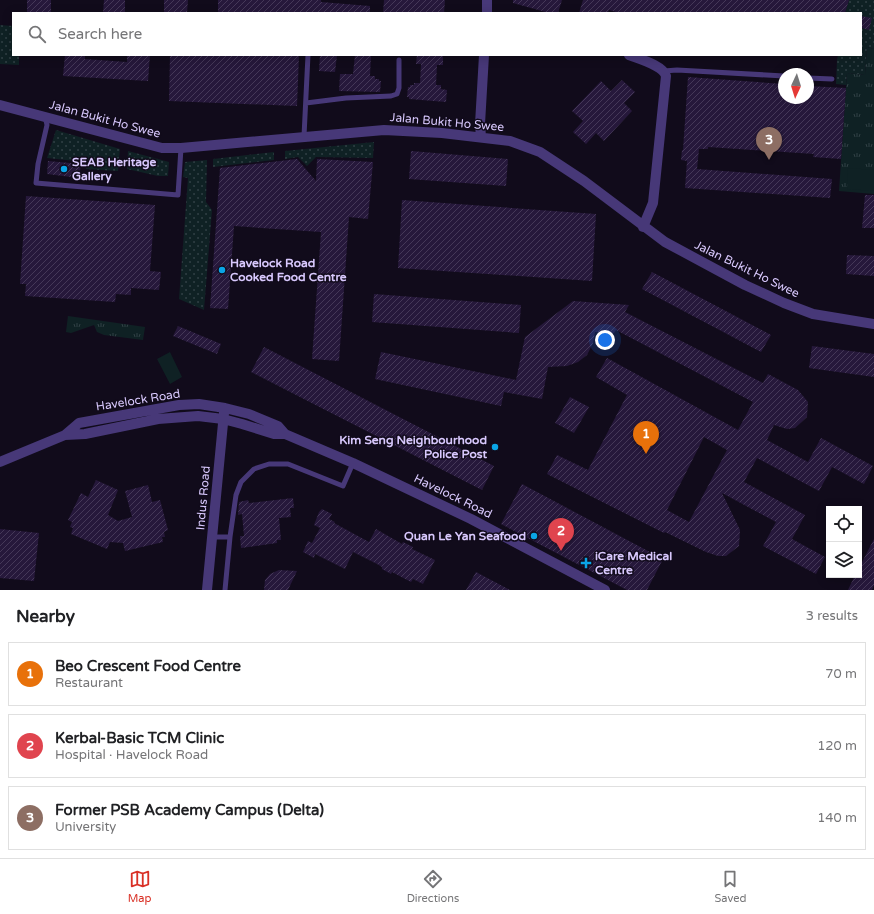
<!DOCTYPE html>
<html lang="en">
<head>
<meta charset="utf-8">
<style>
  :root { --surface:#fff; --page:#f2f2f2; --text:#202124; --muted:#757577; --line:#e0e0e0; --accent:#d93025 }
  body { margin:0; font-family:"Varela Round",sans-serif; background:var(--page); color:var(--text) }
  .controls { position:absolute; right:12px; bottom:12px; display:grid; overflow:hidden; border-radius:0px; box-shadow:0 2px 10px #0003 }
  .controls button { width:36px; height:36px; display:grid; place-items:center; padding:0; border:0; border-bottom:1px solid var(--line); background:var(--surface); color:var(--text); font:20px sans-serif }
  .compass { position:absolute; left:778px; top:68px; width:36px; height:36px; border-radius:50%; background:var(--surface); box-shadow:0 2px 10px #0003; rotate:184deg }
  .you { position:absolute; left:605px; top:340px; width:14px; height:14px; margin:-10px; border:3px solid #fff; border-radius:50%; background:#1a73e8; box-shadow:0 0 0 6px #1a73e833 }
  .badge { display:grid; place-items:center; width:26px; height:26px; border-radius:50%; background:var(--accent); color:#fff; font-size:13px; font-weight:700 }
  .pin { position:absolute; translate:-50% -33px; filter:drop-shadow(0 1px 2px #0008) }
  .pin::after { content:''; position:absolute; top:21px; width:14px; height:12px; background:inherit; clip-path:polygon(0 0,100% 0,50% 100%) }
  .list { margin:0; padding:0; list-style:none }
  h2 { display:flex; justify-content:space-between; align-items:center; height:52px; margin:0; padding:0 16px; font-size:17px }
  h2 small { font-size:13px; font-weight:400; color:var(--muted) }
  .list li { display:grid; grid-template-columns:26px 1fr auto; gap:12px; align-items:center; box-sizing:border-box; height:64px; margin:0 8px 8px; padding:0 8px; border:1px solid var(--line); border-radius:0px }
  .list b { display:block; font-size:15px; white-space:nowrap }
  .list p { margin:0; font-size:13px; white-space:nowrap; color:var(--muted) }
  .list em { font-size:13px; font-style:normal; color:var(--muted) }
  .icon { flex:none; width:22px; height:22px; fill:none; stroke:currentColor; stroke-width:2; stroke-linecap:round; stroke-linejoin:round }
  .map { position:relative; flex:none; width:874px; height:590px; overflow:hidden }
  .search { position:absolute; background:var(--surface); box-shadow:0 2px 10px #0003; left:12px; right:12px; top:12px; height:44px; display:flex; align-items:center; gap:10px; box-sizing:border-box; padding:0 14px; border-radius:0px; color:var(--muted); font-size:15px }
  .sheet { height:268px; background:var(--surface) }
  nav { display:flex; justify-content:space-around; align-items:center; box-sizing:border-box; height:56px; border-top:1px solid var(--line); background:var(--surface); font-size:11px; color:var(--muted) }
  nav a { display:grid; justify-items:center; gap:2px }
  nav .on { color:var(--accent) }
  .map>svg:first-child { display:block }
  .grass { fill:url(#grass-dots) }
  .park { fill:url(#park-tufts) }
  .pitch { fill:#0f2124 }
  .building { fill:url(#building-hatch); fill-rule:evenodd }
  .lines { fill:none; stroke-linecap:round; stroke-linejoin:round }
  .lane { stroke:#473878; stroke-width:5 }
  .street { stroke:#473878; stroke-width:10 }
  .poi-dot { fill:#0aa5e6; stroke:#110b1b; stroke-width:1.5 }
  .labels { text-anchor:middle; stroke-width:3; stroke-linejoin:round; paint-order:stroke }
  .street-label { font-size:12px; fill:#d8c8fd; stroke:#110b1b }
  .poi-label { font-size:12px; font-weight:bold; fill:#d8c8fd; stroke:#110b1b; text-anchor:start }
</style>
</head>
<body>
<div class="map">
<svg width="874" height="590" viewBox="0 0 874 590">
  <defs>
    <pattern id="grass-dots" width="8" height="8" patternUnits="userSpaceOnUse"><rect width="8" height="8" fill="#0f2124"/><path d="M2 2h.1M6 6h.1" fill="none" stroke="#314045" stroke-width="1.8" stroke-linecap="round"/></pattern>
    <pattern id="park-tufts" width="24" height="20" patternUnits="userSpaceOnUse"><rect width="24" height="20" fill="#0f2124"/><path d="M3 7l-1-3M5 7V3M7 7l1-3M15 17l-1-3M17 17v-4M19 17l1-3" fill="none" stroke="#314045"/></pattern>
    <pattern id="building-hatch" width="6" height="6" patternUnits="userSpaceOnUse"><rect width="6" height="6" fill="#26183b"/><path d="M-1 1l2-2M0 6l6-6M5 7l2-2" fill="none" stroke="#453858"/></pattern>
  </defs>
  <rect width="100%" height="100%" fill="#110b1b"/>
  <path class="grass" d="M849,0h25v49l-7,-2 -2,28 -18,-2 -1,12 -10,-1 1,-24 1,-5h23v-42h-16z
    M0,25l13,1v29h6v10l-19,-1z
    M56,130l64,19 -2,22 -32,-2 -1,-7 -38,-4z
    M374,142l-1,16 -57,-1 -9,9 -9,-9 -13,2v-8z
    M128,151l41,11 -1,14h-10l-31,-7z
    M274,152v8l-61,7v-8z
    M207,160l-1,42 6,8 -8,100 -25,-11 9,-121 -5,-1 2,-15z"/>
  <path class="park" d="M867,47l7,2v145l-35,-3 8,-118 18,2z
    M68,316l77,11 -2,13 -39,-5 -7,-3 -3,-7 -23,8 -5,-1z"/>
  <path class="pitch" d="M848,168l26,2v21l-27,-2z
    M170,352l12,25 -12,7 -13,-25z"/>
  <path class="building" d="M27,0h24v13h-24z
    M104,0h21v13h-22z
    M164,0h24l-1,13h-23z
    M218,0h103v2l49,4v7h-152z
    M384,0h61l-1,13h-61z
    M513,0h49l-4,13h-9l-36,-10z
    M583,0h266l-4,13h-226l-10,-3 -1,3h-29z
    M861,16l11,2 -3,12 -8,-2z
    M65,55h20v4l42,3v-7h23l-2,26 -85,-5z
    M170,55h129l-2,51 -128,-5z
    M320,55h17l-2,17 -16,-1z
    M355,55h16l-1,21h5v3h4v2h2l-1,11 -41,-1 1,-17h13z
    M417,55h26v10h-6l-1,20h5v4l6,1 -1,12 -37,-3v-2h-2l1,-10h2v-2h4v-2h6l1,-19h-5z
    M688,77l96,7v14h24v-12l38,2 -5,71 -28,-2 1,-3 -106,-7v2h-9l-2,20 135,10 -2,19 -145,-10 2,-27 -6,-1 1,-10h1z
    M622,80l13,12 -11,11 8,8 -28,30 -8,-8 -10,11 -13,-12 10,-11 -11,-10 29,-30 10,10z
    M411,151l97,8 -2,27 -97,-7z
    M297,159l19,22 1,-22 56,3 -5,57 -19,-2 -10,144 -27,-2 9,-127 -87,-6 -6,83 -18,-1 10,-140z
    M48,161l33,3 -2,14 -32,-4z
    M865,195h9v33h-12z
    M26,196l129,9 -5,66 11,1 -2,18 -28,-2v7l-15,-1 -1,8 -90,-6 1,-12h-6z
    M402,200l194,14 -4,67 -194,-13z
    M847,255l27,1v20l-28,-2z
    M652,272l119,63 -10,17 -119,-63z
    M374,294l147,11 -2,28 -147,-11z
    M573,301l56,4 -4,7 138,71 5,-9 30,16 10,12 -1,15 -12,11 -8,1 -13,-4 -7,15 41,22 13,-24 52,28 -9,18 -32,-17 -13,24 -62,-33 -13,24 61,33 -13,24 33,18 -9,17 -53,-28 13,-24 -54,-29 18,37 -1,16 -13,10h-8l-12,-4 -41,-20 -1,1 -117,-59 10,-19 31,15 39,-75 -31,-18 11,-19 131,72 15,-28 -137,-72 -2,3 -19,-1 -2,11 -6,12 -9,7 -11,4 -19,1 -6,32 -38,-7 -3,14 -126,-27 6,-27 135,28 9,-43zM704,437l23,13 -38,72 -22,-12z
    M178,326l43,18 -4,10 -44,-18z
    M812,346l62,8v23l-65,-9z
    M264,347l230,119 -12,24 -231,-118z
    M570,397l19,10 -15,26 -19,-10z
    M96,480l22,10 -10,25 10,6 14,-4 -7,-26 23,-6 4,17 8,-2 8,30 -4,2 1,5h-3l1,5 -38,9 -2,-8 -13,-1 -3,7 -36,-15 2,-6 -3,-1 2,-5 -4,-2 13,-27 7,4z
    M522,484l141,75 -16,31h-20l-126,-66z
    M293,498l1,10h-4l1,9 -12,1 2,22h-4v3l-36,5 -1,-12h4l-2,-22 -4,1 1,-13 9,-2 1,3z
    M322,509l10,5 -3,5 6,3 -1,1 35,19 7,-13 26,15 1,-2 10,5 -1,2 23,11 -12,24 -10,-5 -2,3 -19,-10 -1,2 -9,-5v-2l-5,-3 -24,-12 -8,17 -30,-15 -1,4 -11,-6 5,-11 4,2 8,-15 -6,-3 5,-13z
    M0,529l39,4 -5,48 -34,-3z
    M874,539v46l-2,5h-24l7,-15h4v-7z
    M279,570l18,1 -9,19h-24l1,-10 5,-6z
    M476,572l34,18h-44z"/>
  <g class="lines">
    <path class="lane" d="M664,71l13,-1 107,6
      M808,78l24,1
      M306,103l40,-5 45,-2 6,-2 2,-6v-28
      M45,116l2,9 -9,39 -2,19 142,12 3,-47
      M304,136l4,-81
      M212,537h18
      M225,590l5,-53 6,-42 5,-13 13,-13 15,-5h19l55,22 10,-23"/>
    <path class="street" d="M487,13v-13
      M629,55c10,4 34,10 37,21l-13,127 -10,24
      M0,105l162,43h19l203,-18 58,3 68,8 30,11 44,29 81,61 80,43 39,18 29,11 61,10
      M481,137l-1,-13 4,-69
      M65,435l20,-1 73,-15 40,-3 25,3 19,5 32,10h11
      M0,462l65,-27 14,-12 100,-18 20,-1 26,4 24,6 29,12 7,8 68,29 118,56 134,71
      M207,590l17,-177"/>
  </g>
  <g class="poi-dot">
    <circle cx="64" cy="169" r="4"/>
    <circle cx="222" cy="270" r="4"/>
    <circle cx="495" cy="447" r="4"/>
    <circle cx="534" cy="536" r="4"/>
    <path d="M584 557h4v4h4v4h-4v4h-4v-4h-4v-4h4z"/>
  </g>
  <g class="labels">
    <g class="street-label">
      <text transform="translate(105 119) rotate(15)" y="4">Jalan Bukit Ho Swee</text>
      <text transform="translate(447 122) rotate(5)" y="4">Jalan Bukit Ho Swee</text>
      <text transform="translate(747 269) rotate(26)" y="4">Jalan Bukit Ho Swee</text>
      <text transform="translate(138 400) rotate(-9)" y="4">Havelock Road</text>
      <text transform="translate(453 496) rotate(26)" y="4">Havelock Road</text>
      <text transform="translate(203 498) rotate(-85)" y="4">Indus Road</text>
    </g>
    <g class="poi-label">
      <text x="72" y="166">SEAB Heritage<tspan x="72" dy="14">Gallery</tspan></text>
      <text x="230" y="267">Havelock Road<tspan x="230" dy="14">Cooked Food Centre</tspan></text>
      <text x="487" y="444" text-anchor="end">Kim Seng Neighbourhood<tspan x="487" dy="14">Police Post</tspan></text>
      <text x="526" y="540" text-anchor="end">Quan Le Yan Seafood</text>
      <text x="595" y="560">iCare Medical<tspan x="595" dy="14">Centre</tspan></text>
    </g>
  </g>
</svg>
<div class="controls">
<button><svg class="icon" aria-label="locate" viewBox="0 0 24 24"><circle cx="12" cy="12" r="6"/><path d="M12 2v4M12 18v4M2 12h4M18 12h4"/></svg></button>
<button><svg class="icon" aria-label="layers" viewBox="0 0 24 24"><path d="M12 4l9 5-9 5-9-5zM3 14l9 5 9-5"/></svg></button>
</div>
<svg class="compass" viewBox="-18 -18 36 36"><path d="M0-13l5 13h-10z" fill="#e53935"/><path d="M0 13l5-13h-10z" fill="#757577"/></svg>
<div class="you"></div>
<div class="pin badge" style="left:646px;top:454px;background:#e8710a">1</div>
<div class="pin badge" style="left:561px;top:551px;background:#e0444e">2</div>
<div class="pin badge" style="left:769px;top:160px;background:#8d6e63">3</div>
<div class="search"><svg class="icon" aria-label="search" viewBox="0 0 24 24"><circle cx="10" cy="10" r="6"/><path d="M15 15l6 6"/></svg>Search here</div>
</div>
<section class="sheet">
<h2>Nearby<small>3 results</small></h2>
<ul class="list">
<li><span class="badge" style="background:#e8710a">1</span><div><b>Beo Crescent Food Centre</b><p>Restaurant</p></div><em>70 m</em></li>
<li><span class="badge" style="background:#e0444e">2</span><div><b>Kerbal-Basic TCM Clinic</b><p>Hospital · Havelock Road</p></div><em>120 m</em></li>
<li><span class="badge" style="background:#8d6e63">3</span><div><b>Former PSB Academy Campus (Delta)</b><p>University</p></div><em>140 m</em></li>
</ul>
</section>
<nav>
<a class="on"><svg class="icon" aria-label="map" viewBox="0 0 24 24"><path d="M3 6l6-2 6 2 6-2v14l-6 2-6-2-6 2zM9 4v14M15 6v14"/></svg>Map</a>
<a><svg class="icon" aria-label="directions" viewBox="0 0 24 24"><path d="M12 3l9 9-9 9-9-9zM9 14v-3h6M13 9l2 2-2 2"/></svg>Directions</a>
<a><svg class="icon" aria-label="saved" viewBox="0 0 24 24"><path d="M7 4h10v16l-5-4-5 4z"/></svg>Saved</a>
</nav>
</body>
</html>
